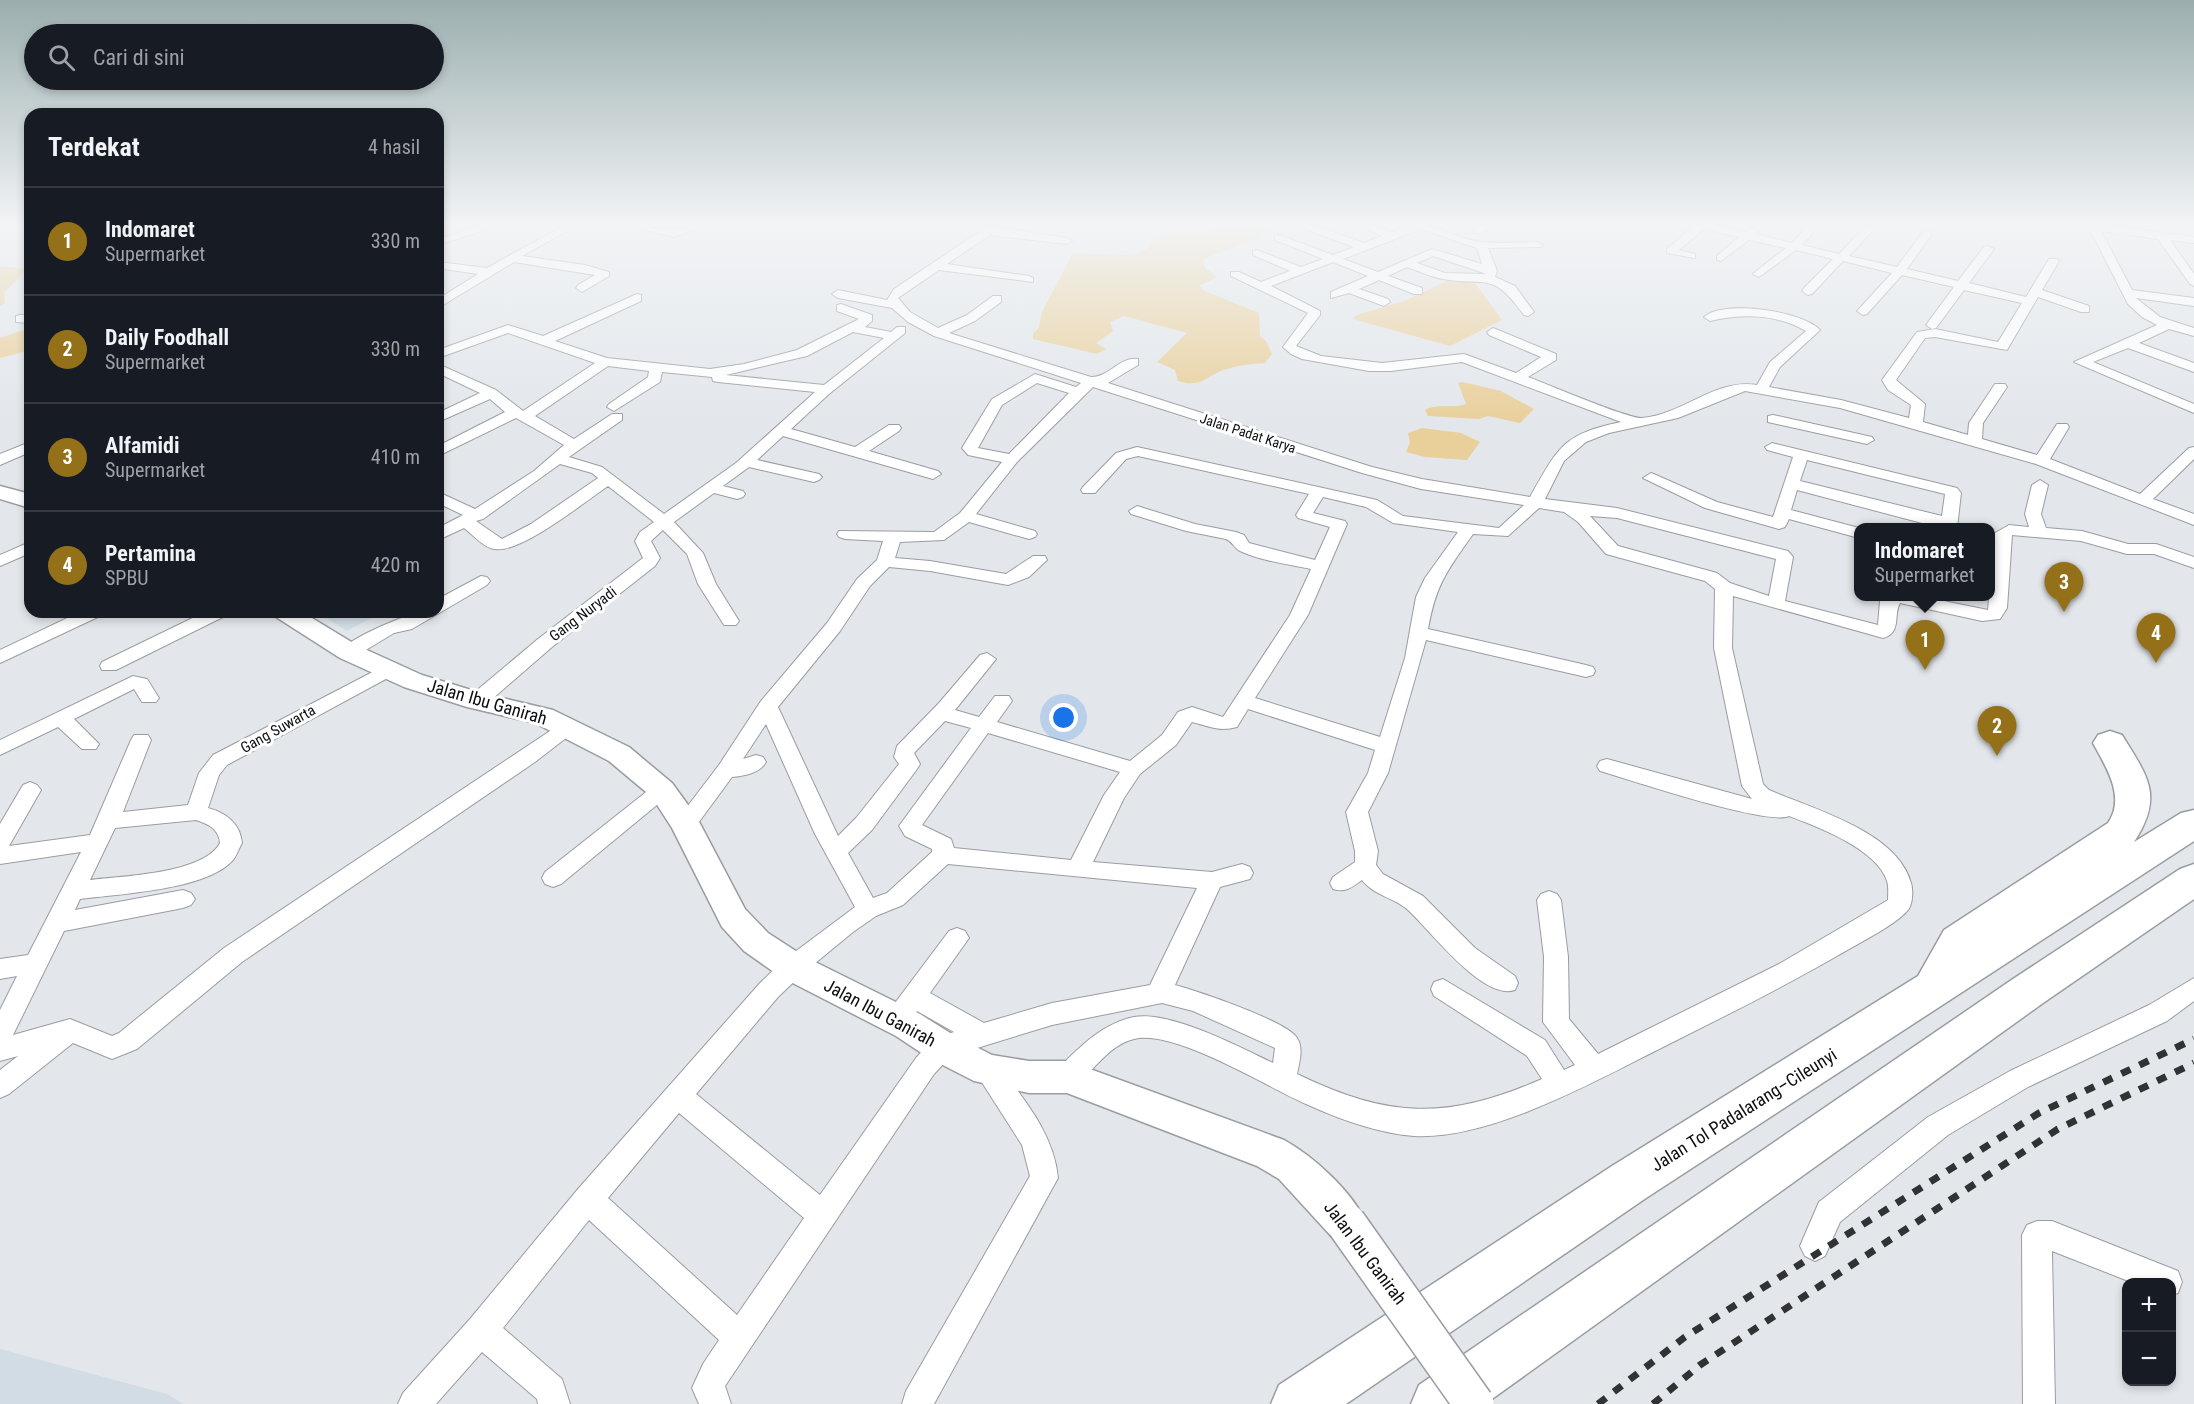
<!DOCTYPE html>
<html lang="id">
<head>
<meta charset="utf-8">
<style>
  :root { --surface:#171b24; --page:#242831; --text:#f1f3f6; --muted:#9ea1a6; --line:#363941; --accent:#947119 }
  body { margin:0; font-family:"Roboto Condensed",sans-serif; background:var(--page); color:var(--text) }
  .controls { position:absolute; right:18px; bottom:18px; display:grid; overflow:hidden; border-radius:12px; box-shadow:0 3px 9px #0003 }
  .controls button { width:54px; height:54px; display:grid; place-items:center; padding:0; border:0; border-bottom:2px solid var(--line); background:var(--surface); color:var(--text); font:30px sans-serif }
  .you { position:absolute; left:1064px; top:718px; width:21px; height:21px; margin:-15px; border:4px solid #fff; border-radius:50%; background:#1a73e8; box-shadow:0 0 0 9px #1a73e833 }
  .badge { display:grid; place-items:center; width:39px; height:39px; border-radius:50%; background:var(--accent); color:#fff; font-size:20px; font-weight:700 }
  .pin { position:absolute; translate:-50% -50px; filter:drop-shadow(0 2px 3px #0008) }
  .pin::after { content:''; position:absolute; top:32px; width:21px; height:18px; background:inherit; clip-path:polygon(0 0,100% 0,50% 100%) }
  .popup { position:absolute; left:1854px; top:523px; width:141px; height:78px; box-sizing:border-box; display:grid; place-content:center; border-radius:12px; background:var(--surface); filter:drop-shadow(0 2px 4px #0005); font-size:20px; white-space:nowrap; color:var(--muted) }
  .popup b { font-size:22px; color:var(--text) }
  .popup::after { content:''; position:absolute; left:50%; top:100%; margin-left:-12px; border:12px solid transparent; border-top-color:var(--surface) }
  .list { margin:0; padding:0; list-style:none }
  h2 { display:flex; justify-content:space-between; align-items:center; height:78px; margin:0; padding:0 24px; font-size:26px }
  h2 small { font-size:20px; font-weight:400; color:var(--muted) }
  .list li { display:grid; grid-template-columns:39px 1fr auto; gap:18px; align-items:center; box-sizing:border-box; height:108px; padding:0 24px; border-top:2px solid var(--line) }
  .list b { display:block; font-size:22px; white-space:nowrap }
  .list p { margin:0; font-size:20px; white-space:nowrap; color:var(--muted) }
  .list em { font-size:20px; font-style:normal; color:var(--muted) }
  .icon { flex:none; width:33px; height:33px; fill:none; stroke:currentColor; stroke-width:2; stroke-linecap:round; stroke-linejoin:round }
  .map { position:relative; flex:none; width:2194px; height:1404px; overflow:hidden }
  .search { position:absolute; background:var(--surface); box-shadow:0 3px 9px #0003; left:24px; top:24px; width:420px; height:66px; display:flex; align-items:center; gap:15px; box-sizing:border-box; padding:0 21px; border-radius:33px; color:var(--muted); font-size:22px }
  .panel { position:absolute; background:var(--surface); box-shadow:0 3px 9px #0003; left:24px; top:108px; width:420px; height:510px; border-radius:18px }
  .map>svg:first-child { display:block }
  .built { fill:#d1dce5 }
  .green { fill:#e9cf9a }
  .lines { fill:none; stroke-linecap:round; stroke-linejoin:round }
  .street-casing { stroke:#999da1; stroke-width:2 }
  .secondary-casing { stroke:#999da1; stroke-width:3 }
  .highway-casing { stroke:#999da1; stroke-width:3 }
  .street { fill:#fff; fill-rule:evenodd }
  .secondary { fill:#fff; fill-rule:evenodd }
  .highway { fill:#fff; fill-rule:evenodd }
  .rail { stroke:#303234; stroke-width:7; stroke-dasharray:10 10; stroke-linecap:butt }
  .secondary-bridge-casing { stroke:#999da1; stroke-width:42; stroke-linecap:butt }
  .secondary-bridge { stroke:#fff; stroke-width:39 }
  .labels { text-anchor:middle; stroke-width:6; stroke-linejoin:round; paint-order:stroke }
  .far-street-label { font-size:14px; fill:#0d0e10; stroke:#fff }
  .street-label { font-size:15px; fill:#0d0e10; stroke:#fff }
  .near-street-label { font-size:18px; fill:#0d0e10; stroke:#fff }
</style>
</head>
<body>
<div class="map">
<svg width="2194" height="1404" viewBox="0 0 2194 1404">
  <rect width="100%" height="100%" fill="#e3e7eb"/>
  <path class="built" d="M317,612h65l-35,19z
    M0,1349l167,45 16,10h-183z"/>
  <path class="green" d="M1216,226l54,1 -8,9 -58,23v8l14,10 -19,9 6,5 54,22 1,23 6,5 6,13 -7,9c-13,1 -26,2 -38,6 -20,5 -24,20 -49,12l-3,-11 -18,-8 30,-29 -63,-17 -14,6 3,9 -17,12 10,6 -9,5 -64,-15v-5l6,-7 3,-15 31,-59 59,2 15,-6 5,-10 13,-7h44z
    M0,266l27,3 -23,24 1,10 -5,3z
    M1447,281l28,2 27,37 -52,26 -97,-27 4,-4 47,-14z
    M30,328v22l-30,8v-20z
    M1463,382l38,9 33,18 -14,14 -32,-7 -9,3 -51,-3 -3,-6c13,-7 27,-1 41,-6l-8,-21z
    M1422,428l39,5 19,9 -13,18 -42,-3 -19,-5 4,-9 -2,-10z"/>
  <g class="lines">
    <g class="street-casing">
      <path id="street" d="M481,226h17l-60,19v-6z
        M563,226h13l-54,30 63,9 24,7v4l-27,16 -6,-4 2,-3 17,-10 -81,-13 -76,46v-9l40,-25 -40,-6v-6l49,6z
        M628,226c15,0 29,4 44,4 10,1 22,-4 33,-4l-31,11z
        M988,226l79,12 5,3 -5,3 -77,-9 -43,29 82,12 4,2v4l-94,-12 -41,28 12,14 28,16 29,-13 26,-19h8v6l-26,19 -26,12 142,44c17,1 29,-21 47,-18v6l-30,18 264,84 50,12 108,18c28,-49 32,-63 91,-75l-159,-60 -71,9h-22l-67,-12 -11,-5 -8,-7 25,-34 -77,-37v-4h8l22,10 29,-11 -37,-16v-4l4,-1 44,17 22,-8 -48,-19v-4l4,-1 54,20 21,-8 -47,-17v-4h9l48,17 18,-7 -22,-10h15l17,6c42,-16 52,5 89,10 18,2 38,0 56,0l6,3 -2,2 -53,1 9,23 -2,6 20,9 19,26 -6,4 -4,-1c-33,-45 -35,-28 -81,-36 -12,-2 -24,-8 -36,-12l-19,9 34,12v6h-8l-35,-14 -20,9 29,10 2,3 -6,4 -35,-13 -18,5v-6l37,-16 -35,-14 -62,24 49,25v4l-24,31 25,10 61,7 82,-9 52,19 25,-16 -52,-22 -2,-3 6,-4 63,26v6l-28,17c19,7 100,42 114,41 40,-3 74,-40 115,-33l13,-23 36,-31c-28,-17 -65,-18 -96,-10l-6,-4c19,-18 99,-6 116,13l-40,37 -11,20 72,13 68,18 2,-13 -23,-15 -6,-10 35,-48 18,-3 63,13 24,-39 -58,-13 -28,38 -4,1 -6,-4 28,-38 -52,-12 -35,39 -4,1 -6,-4 35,-38 -49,-12 -31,33 -4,1 -6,-4 2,-3 29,-29 -37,-9 -37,27 -6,-3 2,-2 31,-24 -37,-8 -28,21 -4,-1v-4l22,-19 -35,-8 -25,21 16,4v4l-28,-5v-4l27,-23h25l26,6 8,-4 5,3 -2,3 36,9 16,-17h11l-17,19 37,9 27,-28h11l-28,30 48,11 26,-35 4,-1 5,3 -25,35 51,12 26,-34 4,-1 6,3 -25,34 57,14 23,-38h8l2,2 -17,29 47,16v6h-8l-43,-15 -31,53 -72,-13 -10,1 -29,42 29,24 -2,18 45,13 1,-12 26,-39h10l2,3 -24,36 -1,16 55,16 20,-31h10l2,3 -19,32 90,35 49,-46 5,-1v12l-41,40 41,15v11l-158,-61 -196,-56 -95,-17 -67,27 -69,15 -23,9 -22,19 -19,38 72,9 171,43 5,6 -8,44 93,24 2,-24 4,-5h35l69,14 7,-77 14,-8 20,2 -4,-13 7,-29 8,-5 8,5 -7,29 5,14 36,3 46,13h28l38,13v11l-40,-14h-27l-46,-13 -69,-6 -5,73 -7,11 -18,2 -82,-18c-7,12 2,30 -17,35l-150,-42 -1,52 31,136 6,6c43,19 128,41 142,93 2,6 2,21 -3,27 -12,15 -53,35 -71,46 -52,30 -106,57 -160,84 -71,35 -182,100 -263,96 -37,-3 -75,-17 -108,-32 -39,-17 -132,-75 -172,-65 -23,5 -41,31 -57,46l-9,4 -9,-4 -4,-8c6,-14 19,-24 30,-34 14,-12 30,-22 49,-26 35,-7 106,30 139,46l2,-15 -82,-37 -31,-8 -110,22 -101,31 -17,18 -209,312 6,18h-32l-7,-16 11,-24 16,-24 -130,-120 -86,108 59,51 8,25h-32l-1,-5 -55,-47 -46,52h-38l5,-11 67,-74 108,-130 182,-206 24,-23 71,-53 -40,-73 -49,-110 -23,35 13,-4 7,2 3,5c-6,11 -22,14 -34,15l-39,53 -8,2 -8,-2 -3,-6 45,-59 42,-64 66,-78 30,-44 20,-19 6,-19 -38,-2 -6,-2 -2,-3 2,-3 95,1 26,-19 42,-51 -34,-7 -6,-7 30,-49 43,-25 41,13 5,-4 -147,-47 -26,-14 -16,-14 -54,-10 -6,-4 6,-4 49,10 7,-11zM1421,229l56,19 5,16 -50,-15 -54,23 -35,-13zM1433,256l51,17 1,1 -40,-1 -28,-10zM1037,383l32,10 -60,61 -31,-6 24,-43zM1093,387l269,86 59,16 103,16 -25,23 -96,-12 -26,-16 -240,-53 -21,6 -33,34 -2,3 2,3h12l31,-34 12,-3 171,38 -13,21 2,3 32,9 -15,33 -66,-17 -5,-8 -8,-3 -41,-8 -58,-18 -8,5 2,3 55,17 40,8c7,3 8,9 14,12 22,10 47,13 71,18l-21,46 -67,102 -31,-10 -14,5 -16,23 -32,26 -133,-39 15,-21 -3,-5h-14l-16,21 -24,-7 41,-51 -9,-6 -7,2 -41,48 -42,43 -3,11 5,7 -43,54 -18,18 -60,-129 62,-76 30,-45 19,-19 41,4 78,14 21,-8 18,-17 -2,-4h-12l-27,18 -76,-13 -35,-3 5,-16 44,-2 25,-18 60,17 6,-2 2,-3 -2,-3 -59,-17 41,-52zM1323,497l43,10 27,16 65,9 -33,46 -9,19 -11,61 -25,79 -125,-39 53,-83 39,-91 -2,-3 -32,-8zM1539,508l25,4 14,10 28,32 99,27 10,8 -1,59 28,138 10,13 -145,-40 -7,2 -3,5 3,5c31,9 167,55 189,45 29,11 88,33 98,65 2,6 1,13 1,19l-109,64 -181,90 -29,-35 -1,-62 -7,-57 -4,-6 -8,-3 -8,3 -4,6 7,57 -1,65 32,43 -11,5 -19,-30 -102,-61 -9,3 -3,7 3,7 93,60 15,23c-94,41 -152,40 -245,-5 2,-11 7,-25 0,-36 -10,-17 -100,-47 -122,-53l45,-98 30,-8 3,-6 -3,-6 -8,-3 -30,8 -119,-10 31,-64 16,-24 36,-29 16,-23c17,4 27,10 45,5l11,-18 127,41 -7,23 -22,39 9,39v11l-22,15 -3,6 3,6c13,4 19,-2 29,-9 11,15 33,18 46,30 22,20 75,91 107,80l3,-7 -3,-7 -40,-28 -52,-52 -40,-22 -7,-9 2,-14 -10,-39 20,-39 38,-133 160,37 7,-2 2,-4 -2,-4 -7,-2 -158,-36c8,-45 19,-58 45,-95l35,2zM1590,516l27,2 159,41 -7,37 -39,-13 -13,-10 -99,-27zM945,721l26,7 -72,98 6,10 27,13v3l-45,41 -14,5 -25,-45 24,-23 45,-61 3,-5 -6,-11zM988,733l132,39 -16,23 -33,65 -117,-12 -3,-9 -29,-14zM948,864l249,24 -47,97 -98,18 -68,20 -54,-30 39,-55 -4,-7 -8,-3 -8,3 -66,88 4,8c16,5 21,-4 30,-16l37,21 -21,7 -17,19 -96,137 -124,-101 82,-97 24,-23 51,-42 23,-16 27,-11zM679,1113l125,105 -67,97 -129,-117z
        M1481,226h14l-13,7h-8v-4z
        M2088,226h23l83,11v6l-24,-3 24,34v12l-4,-2 -32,-45 -57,-8 31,59 62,8v8l-58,-8 24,19 34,11v8l-25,-7 -30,14 55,20v9l-66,-24 -35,14 101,42v9l-120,-51 83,-37 -15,-8 -14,-13z
        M637,294l4,1v6l-86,40 52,17 103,11 34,-5 53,-14 62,-31 -22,-8v-6l4,-1 31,11v6l-7,6 26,5 6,-5h8v6l-76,61 -38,35 64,18 34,-22h10l2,3 -2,3 -30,20 69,20 3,3 -8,5 -150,-43 -26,24 62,14 3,3 -3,3 -5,2 -65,-15 -26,19 20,5 2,3 -2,3 -6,2 -23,-6 -40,29 29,31 13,31 23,37 -3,4h-12l-26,-41 -11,-30 -24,-24 -12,11 9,17 -5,8 -103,81 -68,59h-14l-3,-5 3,-5 68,-57 105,-81 -8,-17 5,-9 14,-10 -46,-36c-22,15 -88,68 -113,63 -11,-1 -23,-15 -31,-21l-26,12v-12l25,-13 -25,-12v-11l37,17 59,-38 30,-26 -48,-27 -78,38v-10l67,-34 -15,-13 -52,23v-9l42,-20 -42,-20v-9l58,26 27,21 72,-48 -87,-30 -70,25v-8l70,-25 35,11zM853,332l31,6 -60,47 -98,-10 81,-19zM608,366l41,5 -1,6 -39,27 -2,3 7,4 46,-29 2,-10 50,5 1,4 5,1 97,10 -79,71 -72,51 -62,-47 -33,-10 53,-37v-6h-10l-38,25 -39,-23zM560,464l32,9 6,5 -67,46 -29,15 -26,-18 7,-2z
        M20,315h10v8l-14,-1v-6z
        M1773,415l99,22 2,3 -7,4 -99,-22v-6z
        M30,442v10l-30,13v-11z
        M1772,443l185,45 4,5 -4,35h-16l-144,-38 -6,20 68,18v10l-70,-19 -4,8 -6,2 -74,-21 -62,-30 8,-5 5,2 61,27 56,15 20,-60 -26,-7 -2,-3zM1807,460l138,34 -3,22 -142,-35z
        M30,542v11l-30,13v-11z
        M481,576l6,1 3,4 -3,4 -75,44 -18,4 -38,23h-14l-2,-4c9,-14 58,-33 74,-39 7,-3 17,-1 24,-1v-13z
        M80,612h23l-3,4 -100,47v-13z
        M205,612h23l-3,4 -109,54h-14l-2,-4 2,-4z
        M388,664l7,2 2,4 -2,4 -168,91 -8,10 -11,33c18,5 32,15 34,35 -3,5 -5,12 -9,17 -26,30 -114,34 -153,39l-5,11 108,-20 8,3 4,6 -4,6 -8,3 -119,23 -51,104 57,-16 42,17 7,-3 105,-85 338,-225h14l3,5 -44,34 -293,200 -105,87 -25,10 -39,-16 -64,51 -9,4v-28l18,-14 -18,5v-51l17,-34 -17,3v-20l28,-4 53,-103 -81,12v-40l23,-39 7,-3 7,3 4,5 -32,56 81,-11 41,-95 3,-5h14l3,5 -28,72 65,-7 11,-32 14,-18zM196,820c12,4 23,9 24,23 -16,31 -99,33 -130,37l25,-52z
        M133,676l14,3 12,19 -3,4h-14l-8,-13 -60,30 25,25 -3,5h-14l-24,-22 -58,28v-15z
        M662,782l7,3 4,5 -4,5 -108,89 -8,3 -8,-3 -3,-6 3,-6 110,-87z
        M2194,978v23l-27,20 -139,66 -80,48 -108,87 -15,34 -10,5 -10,-5 -5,-10 19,-44 109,-85 82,-46 139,-66z
        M987,1058l9,4c26,35 58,71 62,116l-124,226h-32l4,-13 124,-215 -8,-31 -48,-75 4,-8z
        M2037,1221h15l126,50 4,11 -4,11 -6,2v-13h-41l-79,-31 3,153h-32l-1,-169 5,-10z"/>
    </g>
    <g class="secondary-casing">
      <path id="secondary" d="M0,486l30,8v14l-30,-9z
        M273,612h29l56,34 64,29 59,18 72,17 76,37 43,36 24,33 49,93 23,24 37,24 115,57 35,22 37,19 37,6h39l216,79c29,16 69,52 82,83l-6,14 -14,6 -14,-6 -53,-58 -22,-13 -190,-73h-38l-55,-12 -45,-23 -33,-22 -115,-59 -37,-26 -22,-24 -50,-99 -20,-31 -43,-36 -74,-38 -68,-16 -63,-20 -64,-29 -64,-41z"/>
    </g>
    <g class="highway-casing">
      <path id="highway" d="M2110,731l12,4c26,42 42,61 12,107l47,-29 13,-3v31l-548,357 -300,206h-75l8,-19 333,-219 306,-190 26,-46 164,-107c18,-26 -2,-56 -15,-80l5,-8z
        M2194,864v35l-151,104 -558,401h-74l8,-19 594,-406 167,-110z"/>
    </g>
    <use href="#street" class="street"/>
    <use href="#secondary" class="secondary"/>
    <use href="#highway" class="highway"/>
    <path class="rail" d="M1598,1404l87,-67 354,-224 155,-74
      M1653,1404l47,-39 358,-236 136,-66"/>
    <g class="secondary-bridge-casing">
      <path id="secondary-bridge" d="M1346,1223l128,181"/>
    </g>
    <use href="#secondary-bridge" class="secondary-bridge"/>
  </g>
  <linearGradient id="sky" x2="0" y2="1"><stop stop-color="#9baeae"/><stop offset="0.53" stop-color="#f2f4f6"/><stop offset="1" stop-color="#f2f4f6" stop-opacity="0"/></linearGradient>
  <rect width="2194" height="423" fill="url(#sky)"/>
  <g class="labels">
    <g class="far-street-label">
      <text transform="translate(1248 433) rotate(18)" y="5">Jalan Padat Karya</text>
    </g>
    <g class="street-label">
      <text transform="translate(583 614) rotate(-37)" y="5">Gang Nuryadi</text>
      <text transform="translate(278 729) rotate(-29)" y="5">Gang Suwarta</text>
    </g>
    <g class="near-street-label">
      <text transform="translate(487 702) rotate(16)" y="6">Jalan Ibu Ganirah</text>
      <text transform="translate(880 1013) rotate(28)" y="6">Jalan Ibu Ganirah</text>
      <text transform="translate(1744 1110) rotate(-32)" y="6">Jalan Tol Padalarang–Cileunyi</text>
      <text transform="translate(1365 1253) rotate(53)" y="6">Jalan Ibu Ganirah</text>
    </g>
  </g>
</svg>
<div class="controls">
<button>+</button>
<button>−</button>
</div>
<div class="you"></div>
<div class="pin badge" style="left:1925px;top:670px">1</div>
<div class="popup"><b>Indomaret</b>Supermarket</div>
<div class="pin badge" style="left:1997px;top:756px">2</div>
<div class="pin badge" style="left:2064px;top:612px">3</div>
<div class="pin badge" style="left:2156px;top:663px">4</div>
<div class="search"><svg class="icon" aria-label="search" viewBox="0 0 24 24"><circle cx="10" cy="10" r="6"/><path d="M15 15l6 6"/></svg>Cari di sini</div>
<section class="panel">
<h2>Terdekat<small>4 hasil</small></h2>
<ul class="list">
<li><span class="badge">1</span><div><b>Indomaret</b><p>Supermarket</p></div><em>330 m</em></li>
<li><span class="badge">2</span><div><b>Daily Foodhall</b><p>Supermarket</p></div><em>330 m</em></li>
<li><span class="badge">3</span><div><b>Alfamidi</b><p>Supermarket</p></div><em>410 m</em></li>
<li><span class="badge">4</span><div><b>Pertamina</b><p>SPBU</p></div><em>420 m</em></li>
</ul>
</section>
</div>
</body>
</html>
